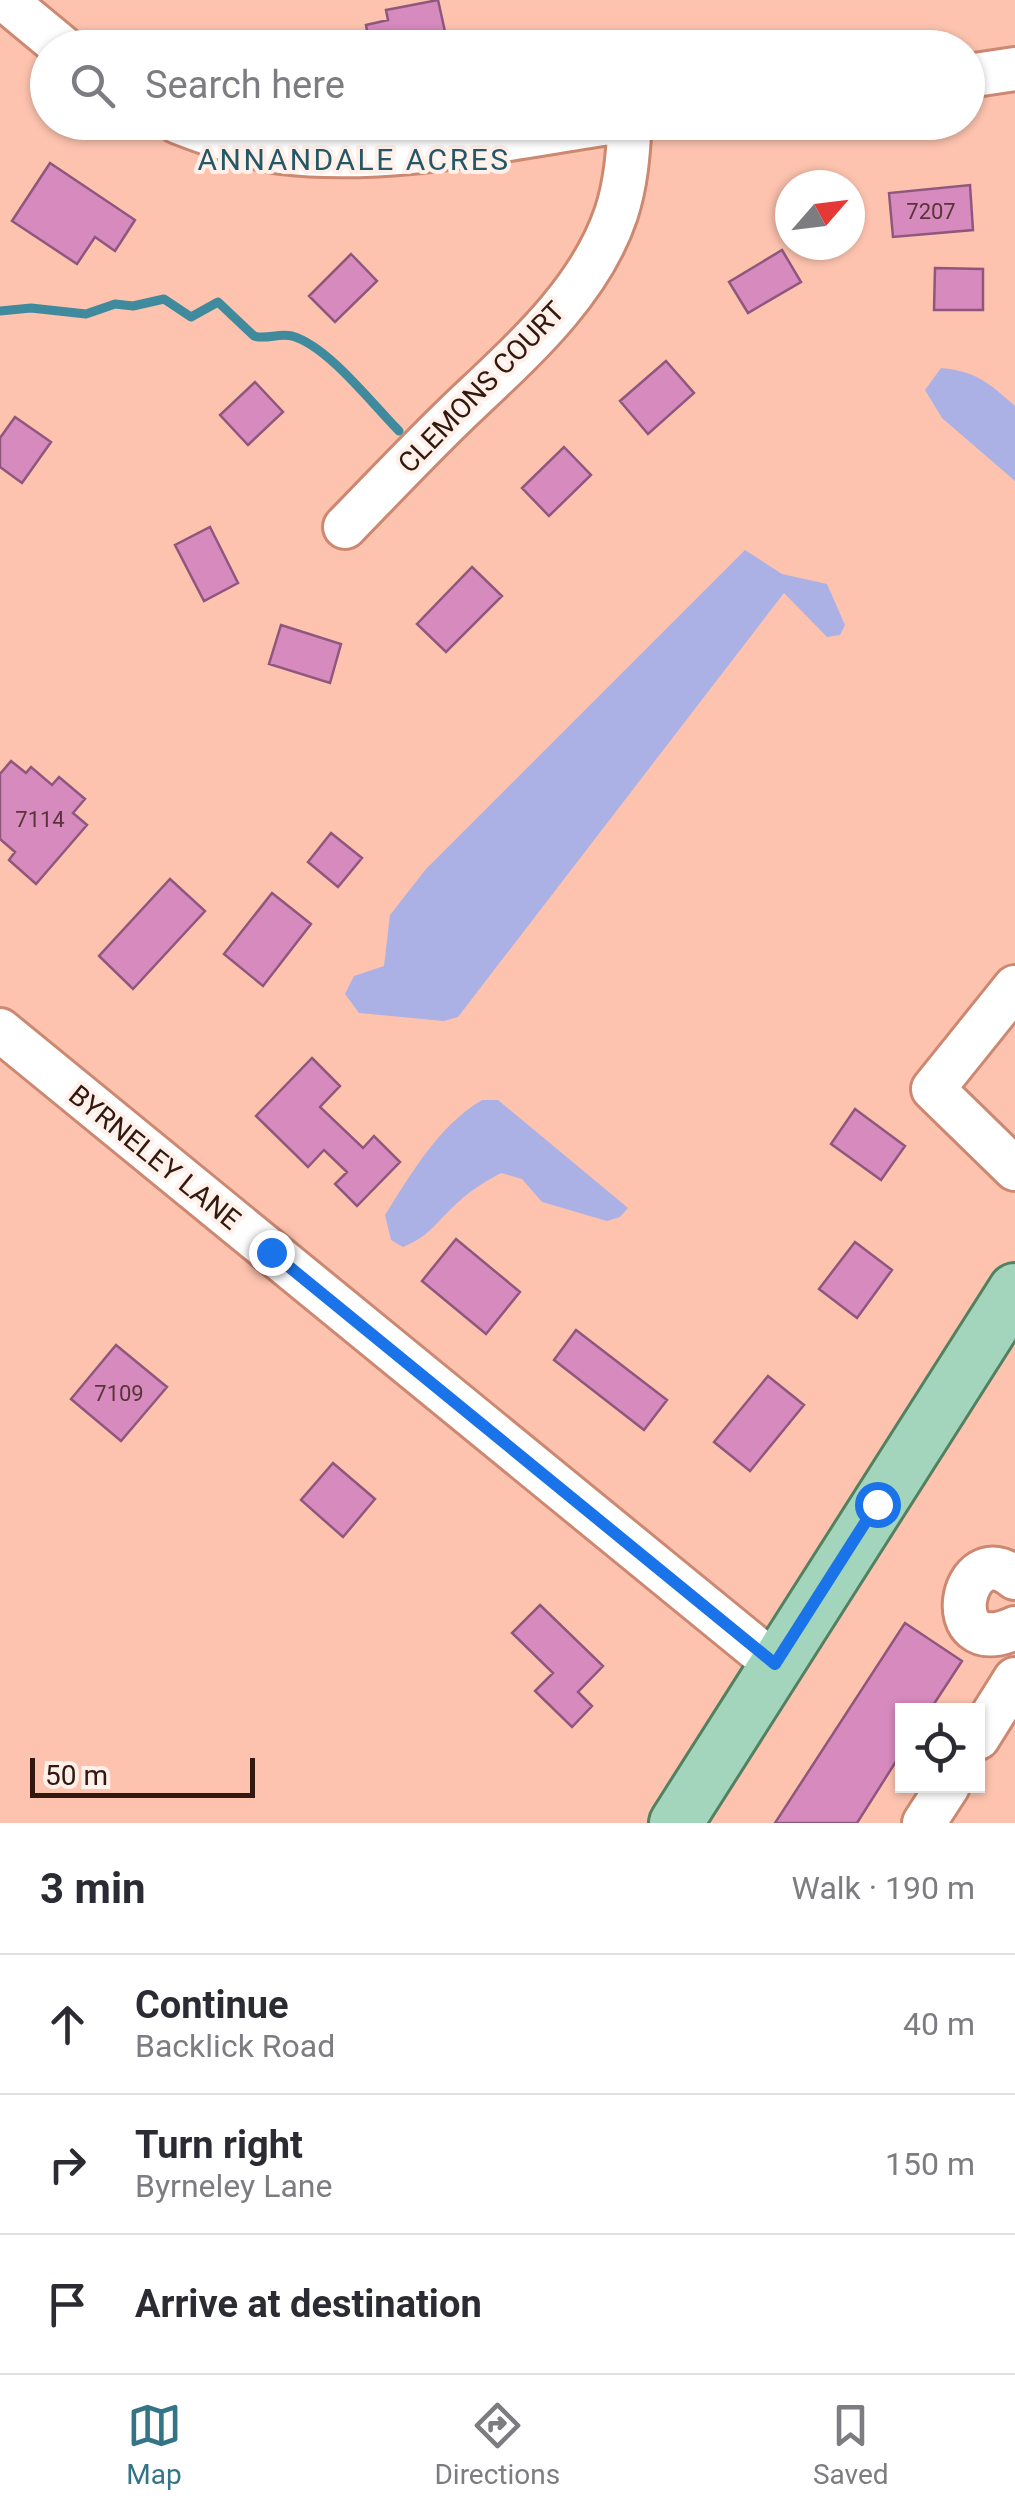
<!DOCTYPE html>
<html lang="en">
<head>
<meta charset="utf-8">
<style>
  :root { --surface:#fff; --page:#f7f7f7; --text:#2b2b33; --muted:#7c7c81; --line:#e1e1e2; --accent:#337587 }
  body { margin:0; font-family:Roboto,sans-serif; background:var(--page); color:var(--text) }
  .controls { position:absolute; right:30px; bottom:30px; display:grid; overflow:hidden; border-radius:0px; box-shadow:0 2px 8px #0004 }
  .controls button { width:90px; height:90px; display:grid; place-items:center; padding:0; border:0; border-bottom:2px solid var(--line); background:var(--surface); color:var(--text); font:50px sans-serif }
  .compass { position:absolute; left:775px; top:170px; width:90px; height:90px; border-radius:50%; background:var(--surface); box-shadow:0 2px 8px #0004; rotate:62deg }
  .scale { position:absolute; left:30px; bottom:25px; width:225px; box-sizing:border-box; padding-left:10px; border:5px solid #32180f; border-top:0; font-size:28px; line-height:35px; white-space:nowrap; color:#32180f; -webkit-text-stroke:8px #fff0ea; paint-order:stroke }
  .stop { position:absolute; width:30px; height:30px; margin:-22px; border:8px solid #1a73e8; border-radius:50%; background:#fff }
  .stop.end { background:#1a73e8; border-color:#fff; box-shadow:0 2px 10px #0008 }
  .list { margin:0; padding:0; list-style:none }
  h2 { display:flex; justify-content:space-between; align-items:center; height:130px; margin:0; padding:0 40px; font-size:42px }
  h2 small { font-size:32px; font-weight:400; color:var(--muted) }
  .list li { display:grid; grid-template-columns:65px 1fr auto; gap:30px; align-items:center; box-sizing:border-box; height:140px; padding:0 40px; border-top:2px solid var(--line) }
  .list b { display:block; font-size:38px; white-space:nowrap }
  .list p { margin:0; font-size:32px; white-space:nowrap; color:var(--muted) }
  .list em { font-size:32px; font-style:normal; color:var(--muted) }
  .icon { flex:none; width:55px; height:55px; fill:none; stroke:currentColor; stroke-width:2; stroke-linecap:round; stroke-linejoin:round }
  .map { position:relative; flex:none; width:1015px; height:1823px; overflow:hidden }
  .search { position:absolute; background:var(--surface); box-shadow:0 2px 8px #0004; left:30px; right:30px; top:30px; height:110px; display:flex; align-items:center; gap:25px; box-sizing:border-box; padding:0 35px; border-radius:55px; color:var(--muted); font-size:38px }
  .sheet { height:550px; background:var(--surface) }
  nav { display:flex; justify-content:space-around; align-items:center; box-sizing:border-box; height:140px; border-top:2px solid var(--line); background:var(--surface); font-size:28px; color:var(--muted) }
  nav a { display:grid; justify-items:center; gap:5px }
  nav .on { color:var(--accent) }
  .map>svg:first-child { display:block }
  .green { fill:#acb1e5 }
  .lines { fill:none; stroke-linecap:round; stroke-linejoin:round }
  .stream { stroke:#408a9e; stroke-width:9 }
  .building { fill:#d68abd; stroke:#8f577d; stroke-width:2.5 }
  .minor-casing { stroke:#cc8870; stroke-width:48 }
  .major-casing { stroke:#528161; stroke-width:58 }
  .minor { stroke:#fff; stroke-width:42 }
  .major { stroke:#a2d5bb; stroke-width:52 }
  .route { stroke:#1a73e8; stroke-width:12 }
  .labels { text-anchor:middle; stroke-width:8; stroke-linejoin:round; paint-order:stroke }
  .number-label { font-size:22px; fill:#5b343a }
  .street-label { font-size:28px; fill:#32180f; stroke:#fff0ea }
  .neighbourhood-label { font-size:30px; letter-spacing:2.5px; fill:#245867; stroke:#fff0ea }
</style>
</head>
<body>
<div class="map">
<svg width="1015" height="1823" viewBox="0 0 1015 1823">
  <rect width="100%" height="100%" fill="#fdc3af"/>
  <path class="green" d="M941,368c35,3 48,15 74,38v75l-73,-63 -17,-28z
    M745,550l37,24 45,10 18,41 -5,10 -13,2 -43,-44 -326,424 -14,4 -85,-8 -14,-19 9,-18 30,-10 6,-51 36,-46z
    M482,1100h16l130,108 -8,9 -13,4 -65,-19 -20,-23 -21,-6c-17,9 -33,19 -47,33 -19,18 -26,31 -51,41l-12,-7 -6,-25c26,-41 54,-90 97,-115z"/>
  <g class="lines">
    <path class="stream" d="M0,311l31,-3 55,6 29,-10 18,2 31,-7 27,18 27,-15 36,34c12,4 24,-3 38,0 36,10 80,68 107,95"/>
  </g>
  <path class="building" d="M438,0l10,45 -78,3 -4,-23 22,-5 -2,-10z
    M50,163l85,57 -20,31 -20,-14 -18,27 -65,-43z
    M970,185l3,45 -80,7 -4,-44z
    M782,250l19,32 -53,31 -19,-31z
    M351,254l26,27 -42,41 -26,-26z
    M935,268l48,1v41h-49z
    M666,361l28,32 -46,41 -28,-33z
    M255,382l28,30 -35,33 -28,-30z
    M15,417l36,25 -29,41 -22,-16v-29z
    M564,447l27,28 -42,41 -27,-28z
    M210,527l28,56 -34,18 -29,-56z
    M472,567l30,29 -56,56 -29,-28z
    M281,625l60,19 -11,39 -61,-19z
    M11,761l15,12 5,-6 21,18 7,-8 26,22 -12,14 14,12 -51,59 -27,-24 6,-8 -15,-13v-65z
    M331,833l31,25 -24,29 -30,-25z
    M170,879l35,32 -72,78 -34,-33z
    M272,893l39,31 -48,62 -39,-32z
    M312,1058l28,28 -20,21 43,41 11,-12 26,26 -43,44 -22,-22 12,-12 -23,-22 -16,17 -52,-51z
    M855,1109l50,37 -24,34 -50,-36z
    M456,1239l64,53 -34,42 -64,-53z
    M855,1242l37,28 -35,48 -38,-29z
    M576,1330l91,70 -23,30 -90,-70z
    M116,1345l51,42 -46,54 -50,-42z
    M768,1376l36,29 -54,66 -36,-29z
    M333,1463l42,36 -32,38 -42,-37z
    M540,1605l63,61 -25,26 14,14 -20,21 -37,-36 18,-18 -41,-40z
    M905,1623l57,38 -32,49h-28v42l-45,71h-82z"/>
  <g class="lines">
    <g class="minor-casing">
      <path id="minor" d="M5,0l58,48
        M968,76l47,-7
        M178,122c33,13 67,25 103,30 107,13 227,-14 335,-30
        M345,527c36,-37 71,-74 108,-110 61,-59 135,-120 163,-203 10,-30 12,-60 14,-92
        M1015,987l-82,102 82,80
        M0,1030l775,634
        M1015,1578c-54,-45 -79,86 0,50
        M978,1738l37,-59
        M924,1823l24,-37"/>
    </g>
    <g class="major-casing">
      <path id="major" d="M676,1823l339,-533"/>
    </g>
    <use href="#minor" class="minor"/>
    <use href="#major" class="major"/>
  </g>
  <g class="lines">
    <path class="route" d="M271,1252l504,412 102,-160"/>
  </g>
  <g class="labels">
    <g class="number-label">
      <text x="931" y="219">7207</text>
      <text x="40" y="827">7114</text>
      <text x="119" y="1401">7109</text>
    </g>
    <g class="street-label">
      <text transform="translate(481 387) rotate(-46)" y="10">CLEMONS COURT</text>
      <text transform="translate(155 1157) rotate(39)" y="10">BYRNELEY LANE</text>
    </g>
    <g class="neighbourhood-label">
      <text x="354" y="170">ANNANDALE ACRES</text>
    </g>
  </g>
</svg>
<div class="controls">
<button><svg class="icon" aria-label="locate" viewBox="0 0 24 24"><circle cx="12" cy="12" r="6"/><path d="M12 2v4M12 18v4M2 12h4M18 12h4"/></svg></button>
</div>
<svg class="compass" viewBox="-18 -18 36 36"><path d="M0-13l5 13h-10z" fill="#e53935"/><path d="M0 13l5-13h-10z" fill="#7c7c81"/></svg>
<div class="scale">50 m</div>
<div class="stop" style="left:877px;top:1504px"></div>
<div class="stop end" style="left:271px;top:1252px"></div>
<div class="search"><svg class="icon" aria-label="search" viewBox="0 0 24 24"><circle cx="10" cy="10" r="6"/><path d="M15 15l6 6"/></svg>Search here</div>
</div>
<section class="sheet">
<h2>3 min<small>Walk · 190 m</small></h2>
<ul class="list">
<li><svg class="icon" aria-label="ahead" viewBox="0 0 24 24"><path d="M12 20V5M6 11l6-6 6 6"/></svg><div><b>Continue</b><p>Backlick Road</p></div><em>40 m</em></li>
<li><svg class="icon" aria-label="right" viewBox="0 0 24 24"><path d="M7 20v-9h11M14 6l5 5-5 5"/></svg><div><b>Turn right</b><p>Byrneley Lane</p></div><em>150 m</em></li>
<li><svg class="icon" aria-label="arrive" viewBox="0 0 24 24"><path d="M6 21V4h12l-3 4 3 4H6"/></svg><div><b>Arrive at destination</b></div></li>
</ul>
</section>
<nav>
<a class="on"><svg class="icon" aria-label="map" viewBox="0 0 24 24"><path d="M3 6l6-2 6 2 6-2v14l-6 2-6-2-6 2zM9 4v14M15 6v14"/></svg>Map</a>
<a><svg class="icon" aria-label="directions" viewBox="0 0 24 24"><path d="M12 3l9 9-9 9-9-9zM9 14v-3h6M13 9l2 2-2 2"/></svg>Directions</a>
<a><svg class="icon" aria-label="saved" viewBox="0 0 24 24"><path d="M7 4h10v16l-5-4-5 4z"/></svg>Saved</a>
</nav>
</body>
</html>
